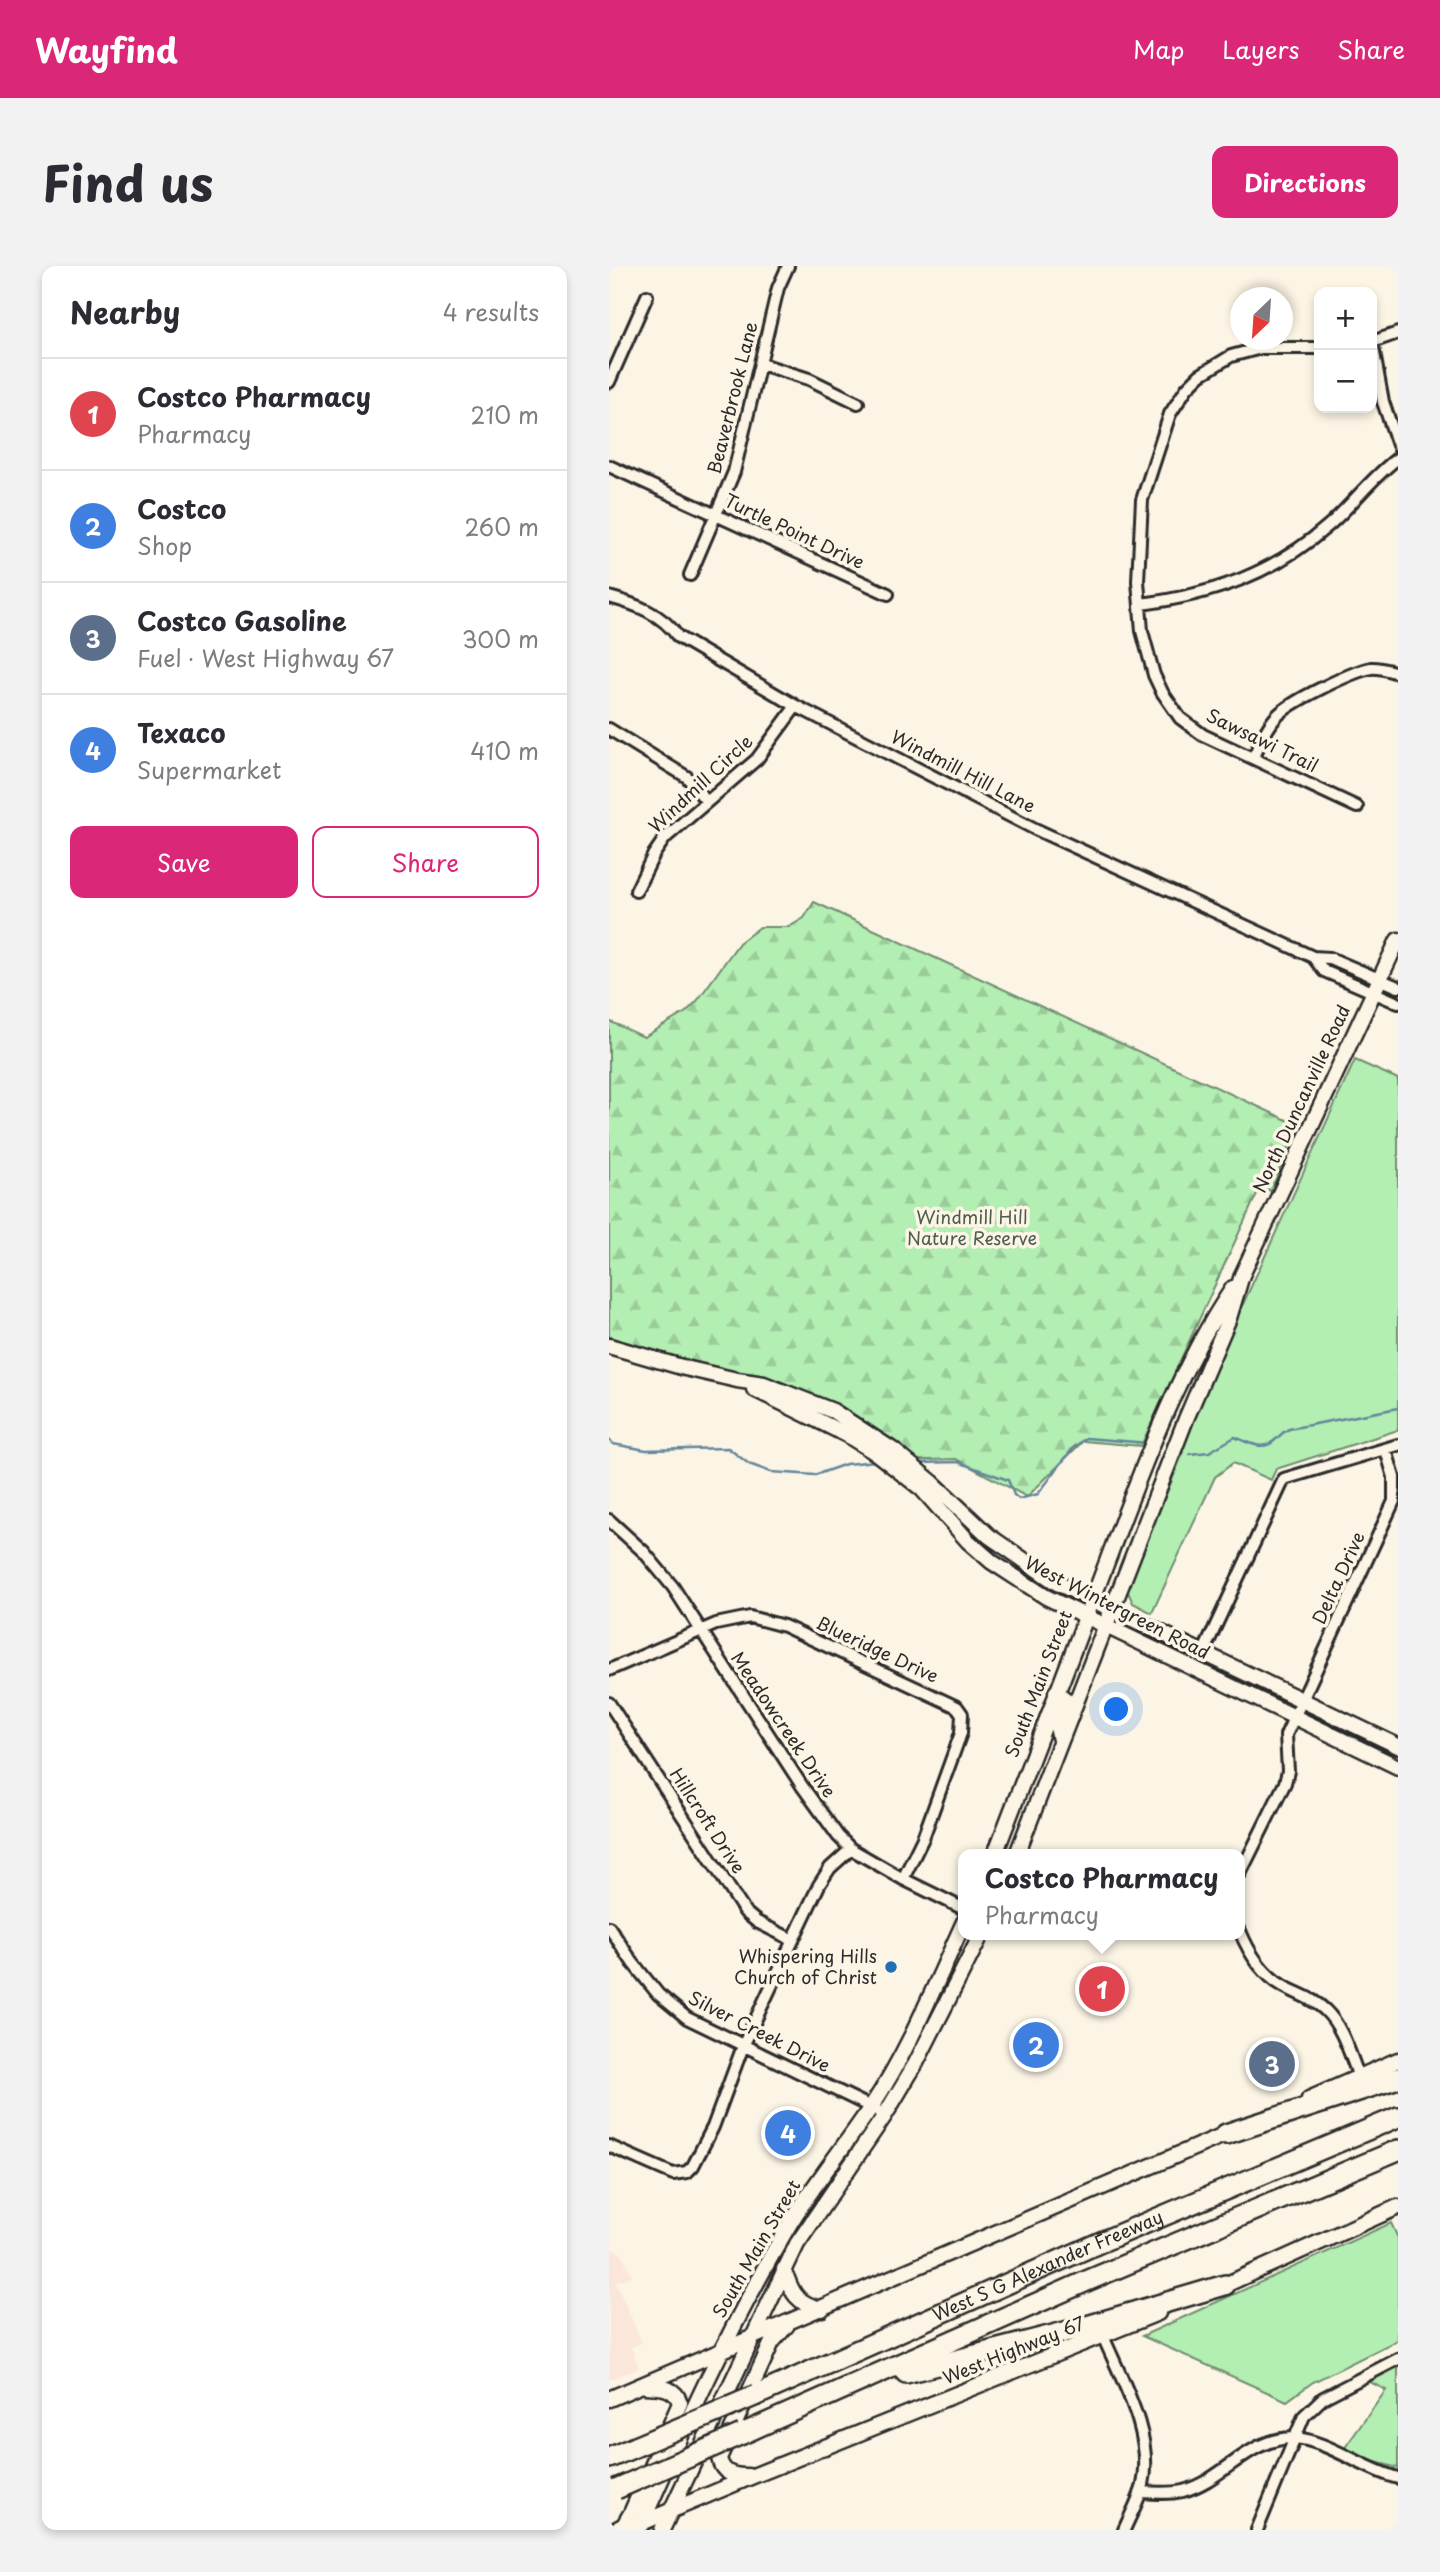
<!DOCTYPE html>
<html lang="en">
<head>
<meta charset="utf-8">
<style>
  :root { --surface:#fff; --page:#f2f2f3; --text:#2b2b33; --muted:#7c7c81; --line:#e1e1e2; --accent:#db2777 }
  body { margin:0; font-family:"Playpen Sans",sans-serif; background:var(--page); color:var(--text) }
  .controls { position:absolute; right:21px; top:21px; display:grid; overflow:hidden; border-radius:14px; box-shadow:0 4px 10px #0003 }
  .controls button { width:63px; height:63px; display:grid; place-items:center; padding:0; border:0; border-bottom:2px solid var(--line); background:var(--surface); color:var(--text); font:35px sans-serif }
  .compass { position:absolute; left:621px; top:21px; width:63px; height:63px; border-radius:50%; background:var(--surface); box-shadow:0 4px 10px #0003; rotate:205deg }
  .you { position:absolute; left:508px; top:1444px; width:24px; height:24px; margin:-18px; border:5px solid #fff; border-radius:50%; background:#1a73e8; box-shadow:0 0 0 10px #1a73e833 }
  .badge { display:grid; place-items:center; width:46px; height:46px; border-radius:50%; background:var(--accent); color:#fff; font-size:23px; font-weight:700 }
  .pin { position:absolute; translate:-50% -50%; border:4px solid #fff; box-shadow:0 2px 7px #0006 }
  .popup { position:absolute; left:349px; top:1583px; width:287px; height:91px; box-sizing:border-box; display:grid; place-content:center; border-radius:14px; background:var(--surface); filter:drop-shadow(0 2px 5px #0005); font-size:23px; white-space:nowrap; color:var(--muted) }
  .popup b { font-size:26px; color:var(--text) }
  .popup::after { content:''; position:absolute; left:50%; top:100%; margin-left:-14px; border:14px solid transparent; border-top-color:var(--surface) }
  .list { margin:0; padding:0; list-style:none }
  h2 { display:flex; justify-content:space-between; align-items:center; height:91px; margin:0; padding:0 28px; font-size:30px }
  h2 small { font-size:23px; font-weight:400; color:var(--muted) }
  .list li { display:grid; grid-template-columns:46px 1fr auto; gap:21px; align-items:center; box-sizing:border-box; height:112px; padding:0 28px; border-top:2px solid var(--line) }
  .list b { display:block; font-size:26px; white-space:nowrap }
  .list p { margin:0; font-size:23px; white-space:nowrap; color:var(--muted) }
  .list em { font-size:23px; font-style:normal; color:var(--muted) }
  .actions { display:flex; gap:14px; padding:21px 28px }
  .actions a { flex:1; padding:16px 0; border:2px solid var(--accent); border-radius:14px; text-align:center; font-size:24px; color:var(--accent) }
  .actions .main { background:var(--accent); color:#fff }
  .map { position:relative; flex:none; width:789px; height:2264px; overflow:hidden; border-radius:14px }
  header { display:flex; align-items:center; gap:42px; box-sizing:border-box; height:98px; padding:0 35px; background:var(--accent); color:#fff }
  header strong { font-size:33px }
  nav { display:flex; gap:38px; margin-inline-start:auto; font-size:24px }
  .intro { display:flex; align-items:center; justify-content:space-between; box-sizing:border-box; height:168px; padding:0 42px }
  h1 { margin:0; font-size:49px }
  .button { padding:18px 32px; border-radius:14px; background:var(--accent); color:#fff; font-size:24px; font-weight:700 }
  main { display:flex; gap:42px; padding:0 42px }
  aside { flex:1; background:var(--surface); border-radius:14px; box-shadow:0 4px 10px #0003 }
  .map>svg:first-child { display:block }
  .built { fill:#fbe7da }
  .grass { fill:#b3eeb3; stroke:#6f8c6f; stroke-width:2 }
  .forest { fill:url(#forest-firs); stroke:#6f8c6f; stroke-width:2 }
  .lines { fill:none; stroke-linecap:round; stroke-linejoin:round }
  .stream { stroke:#63869c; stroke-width:2.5 }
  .street-casing { stroke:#2b2b2b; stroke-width:16 }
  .secondary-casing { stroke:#2b2b2b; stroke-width:19 }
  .highway-casing { stroke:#2b2b2b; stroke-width:24 }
  .street { stroke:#fcf5e5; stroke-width:10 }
  .secondary { stroke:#fcf5e5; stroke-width:14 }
  .highway { stroke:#fcf5e5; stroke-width:19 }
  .highway-bridge-casing { stroke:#2b2b2b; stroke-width:24; stroke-linecap:butt }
  .highway-bridge { stroke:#fcf5e5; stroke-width:19 }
  .poi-dot { fill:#1f6fb2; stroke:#fcf5e5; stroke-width:2.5 }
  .labels { text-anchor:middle; stroke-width:7; stroke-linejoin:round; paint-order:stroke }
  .street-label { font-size:18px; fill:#2b2b2b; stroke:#fcf5e5 }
  .park-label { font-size:18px; fill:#4d5c4d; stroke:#fcf5e5 }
  .poi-label { font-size:18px; fill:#2b2b2b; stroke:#fcf5e5; text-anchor:end }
</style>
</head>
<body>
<header>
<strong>Wayfind</strong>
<nav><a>Map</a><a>Layers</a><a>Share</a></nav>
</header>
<div class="intro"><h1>Find us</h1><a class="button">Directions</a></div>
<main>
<aside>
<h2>Nearby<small>4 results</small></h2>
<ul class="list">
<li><span class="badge" style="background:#e0444e">1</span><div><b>Costco Pharmacy</b><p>Pharmacy</p></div><em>210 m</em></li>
<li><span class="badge" style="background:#3f7fe0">2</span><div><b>Costco</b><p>Shop</p></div><em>260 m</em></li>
<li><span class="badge" style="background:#5c6f8a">3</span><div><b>Costco Gasoline</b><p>Fuel · West Highway 67</p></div><em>300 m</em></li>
<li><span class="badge" style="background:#3f7fe0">4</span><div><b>Texaco</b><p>Supermarket</p></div><em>410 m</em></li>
</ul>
<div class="actions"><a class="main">Save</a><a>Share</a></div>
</aside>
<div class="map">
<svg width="789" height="2264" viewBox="0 0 789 2264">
  <defs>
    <pattern id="forest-firs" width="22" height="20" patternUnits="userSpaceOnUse" patternTransform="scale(1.75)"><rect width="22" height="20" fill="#b3eeb3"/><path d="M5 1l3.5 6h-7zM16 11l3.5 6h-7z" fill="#9acc9a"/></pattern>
  </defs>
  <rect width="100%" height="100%" fill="#fcf5e5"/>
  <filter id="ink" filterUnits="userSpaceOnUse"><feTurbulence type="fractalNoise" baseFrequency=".0143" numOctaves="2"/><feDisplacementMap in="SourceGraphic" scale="14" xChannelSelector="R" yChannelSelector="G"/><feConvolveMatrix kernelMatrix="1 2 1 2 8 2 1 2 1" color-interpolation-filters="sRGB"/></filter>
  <g filter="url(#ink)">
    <path class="built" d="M0,1981l13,6 10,23 -16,6 26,61 -11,4 8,21 -30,12z"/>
    <path class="grass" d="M746,794l43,19v351l-122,39 -5,11 -38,-17 -18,14 -63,136 -19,-10 -6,-13 56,-137 -6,-5z
      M782,1957l7,15v102l-85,42 -26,19 -145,-65z
      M789,2101v101l-26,-7 -28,-12 42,-59 -18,-9z"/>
    <path class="forest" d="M205,636l484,223 -27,66 -11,-4 -119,259 -58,-5 -56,56 -71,-38 -56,2 -64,-45 -60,-31 -167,-48v-316l35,16 42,-25 11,-11 42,-58 21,-16h29l15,-9z"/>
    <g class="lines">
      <path class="stream" d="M0,1174l4,4 33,6 82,-2 21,16 22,8 44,3 31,-11 30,-3
        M581,1188l19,-2 26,-15c12,5 28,15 40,3 5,-4 7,-8 14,-11l109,-21
        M309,1197l40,-1 50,18 6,15 5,4 19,-5 35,-46 13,-10 62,5"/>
      <g class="street-casing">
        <path id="street" d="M763,76l11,60 15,43
          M763,76l26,-9
          M710,82h-58l-30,8 -31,19 -13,13 -17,26 -28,86 -4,81 4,50 12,44 8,17 18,26 23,17 154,72
          M152,98l48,15 49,24
          M0,116l38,-86
          M0,200l279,128
          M81,309l44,-103 44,-184 10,-22
          M0,331c26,7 54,17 69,40l118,69 239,123 278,128 17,1 68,29
          M532,338c71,-9 134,-31 188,-79 25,-22 42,-47 69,-67
          M0,463l78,48 20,25
          M644,492c7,-14 13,-31 25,-43 14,-14 73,-43 93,-47 8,-1 19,3 27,5
          M27,625l18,-37 11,-16 92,-79 39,-53
          M704,691l11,14 74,32
          M0,1254l35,32 29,35 129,199 36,50 13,13 52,30 61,30
          M594,1387l81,-174 114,-34
          M0,1404l107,-46 34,-7 34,9 173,81 5,7 -1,19 -38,105 -20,41
          M0,1437l136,209 12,10 36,18
          M631,1608l45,-91 3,-12 -2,-36 108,-234v-24l-8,-27
          M0,1661l24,36 25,31 29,24 190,92
          M631,1665c9,22 22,43 43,55 14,8 30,12 42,24 18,17 25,45 34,67
          M0,1880l64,28 14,-2 6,-6 20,-39 30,-81 76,-161 11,-17 21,-19
          M494,2070c19,45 51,99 40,149 -4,15 -13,31 -19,45
          M532,2226c14,1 28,2 42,-1 41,-11 65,-53 110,-53 32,1 72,32 105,40
          M648,2264l47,-114 19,-18 75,-39"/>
      </g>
      <g class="secondary-casing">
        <path id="secondary" d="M0,1080l76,22 52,12 27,4 69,27 60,39 40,33 56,53 68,47 341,163
          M145,1123l93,46 29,18 46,36 46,52 24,21 54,35 352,170
          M447,1426l9,7 -9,23 4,18
          M386,1588c37,-96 74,-191 110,-287 36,-95 71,-195 128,-279
          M408,1588l169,-435 43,-101 13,-43 156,-335
          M700,1833l89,-39
          M175,2003c7,24 13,35 38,40
          M607,2023l182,-82
          M0,2133l624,-268
          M139,2210c-14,0 -26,-2 -29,-18l53,-116 15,-17
          M32,2259c44,-100 90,-200 145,-295 25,-43 57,-81 85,-123 38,-57 64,-122 93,-185
          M8,2263l7,-4 7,-12 49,-110c-5,-17 -20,-16 -35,-17
          M16,2264l128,-54 405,-163
          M53,2264l135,-286 88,-129 31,-52 65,-128"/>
      </g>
      <g class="highway-casing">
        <g id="highway">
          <path d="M617,1868l172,-56"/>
          <path d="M297,2107l174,-45 145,-43"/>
          <path id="s1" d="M148,2129l344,-153 297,-125"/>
          <path d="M133,2168l347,-154 309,-130"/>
          <path d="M0,2192l28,-12"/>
        </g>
      </g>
      <use href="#street" class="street"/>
      <use href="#secondary" class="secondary"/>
      <use href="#highway" class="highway"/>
      <g class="highway-bridge-casing">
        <path id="highway-bridge" d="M28,2180l120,-51
          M7,2223l126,-55"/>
      </g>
      <use href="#highway-bridge" class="highway-bridge"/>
    </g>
  </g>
  <circle class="poi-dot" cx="282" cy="1701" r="7"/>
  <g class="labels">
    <g class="street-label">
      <text transform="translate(124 132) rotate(-76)" y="6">Beaverbrook Lane</text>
      <text transform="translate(185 266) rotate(25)" y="6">Turtle Point Drive</text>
      <text transform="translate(653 475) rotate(26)" y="6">Sawsawi Trail</text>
      <text transform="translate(354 506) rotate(27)" y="6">Windmill Hill Lane</text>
      <text transform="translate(92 518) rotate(-43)" y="6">Windmill Circle</text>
      <text transform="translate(693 833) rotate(-65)" y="6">North Duncanville Road</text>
      <text transform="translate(730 1312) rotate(-65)" y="6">Delta Drive</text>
      <text transform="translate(508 1342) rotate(27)" y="6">West Wintergreen Road</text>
      <text transform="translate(268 1384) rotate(25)" y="6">Blueridge Drive</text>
      <text transform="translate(430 1418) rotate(-69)" y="6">South Main Street</text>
      <text transform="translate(174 1459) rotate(56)" y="6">Meadowcreek Drive</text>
      <text transform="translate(98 1555) rotate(57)" y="6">Hillcroft Drive</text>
      <text transform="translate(150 1766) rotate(27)" y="6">Silver Creek Drive</text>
      <text transform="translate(148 1983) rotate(-60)" y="6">South Main Street</text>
      <text dy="6" stroke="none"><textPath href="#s1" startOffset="318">West S G Alexander Freeway</textPath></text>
      <text transform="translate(405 2085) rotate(-22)" y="6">West Highway 67</text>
    </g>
    <g class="park-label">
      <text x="363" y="958">Windmill Hill<tspan x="363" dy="21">Nature Reserve</tspan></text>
    </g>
    <g class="poi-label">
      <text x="268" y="1697">Whispering Hills<tspan x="268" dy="21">Church of Christ</tspan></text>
    </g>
  </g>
</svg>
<div class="controls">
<button>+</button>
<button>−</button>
</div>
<svg class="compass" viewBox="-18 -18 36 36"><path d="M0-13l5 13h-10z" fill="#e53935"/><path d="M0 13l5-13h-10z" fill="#7c7c81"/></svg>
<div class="you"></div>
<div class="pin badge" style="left:493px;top:1723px;background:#e0444e">1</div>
<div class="popup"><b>Costco Pharmacy</b>Pharmacy</div>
<div class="pin badge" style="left:427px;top:1779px;background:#3f7fe0">2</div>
<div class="pin badge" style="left:663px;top:1798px;background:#5c6f8a">3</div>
<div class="pin badge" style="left:179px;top:1867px;background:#3f7fe0">4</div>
</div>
</main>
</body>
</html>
